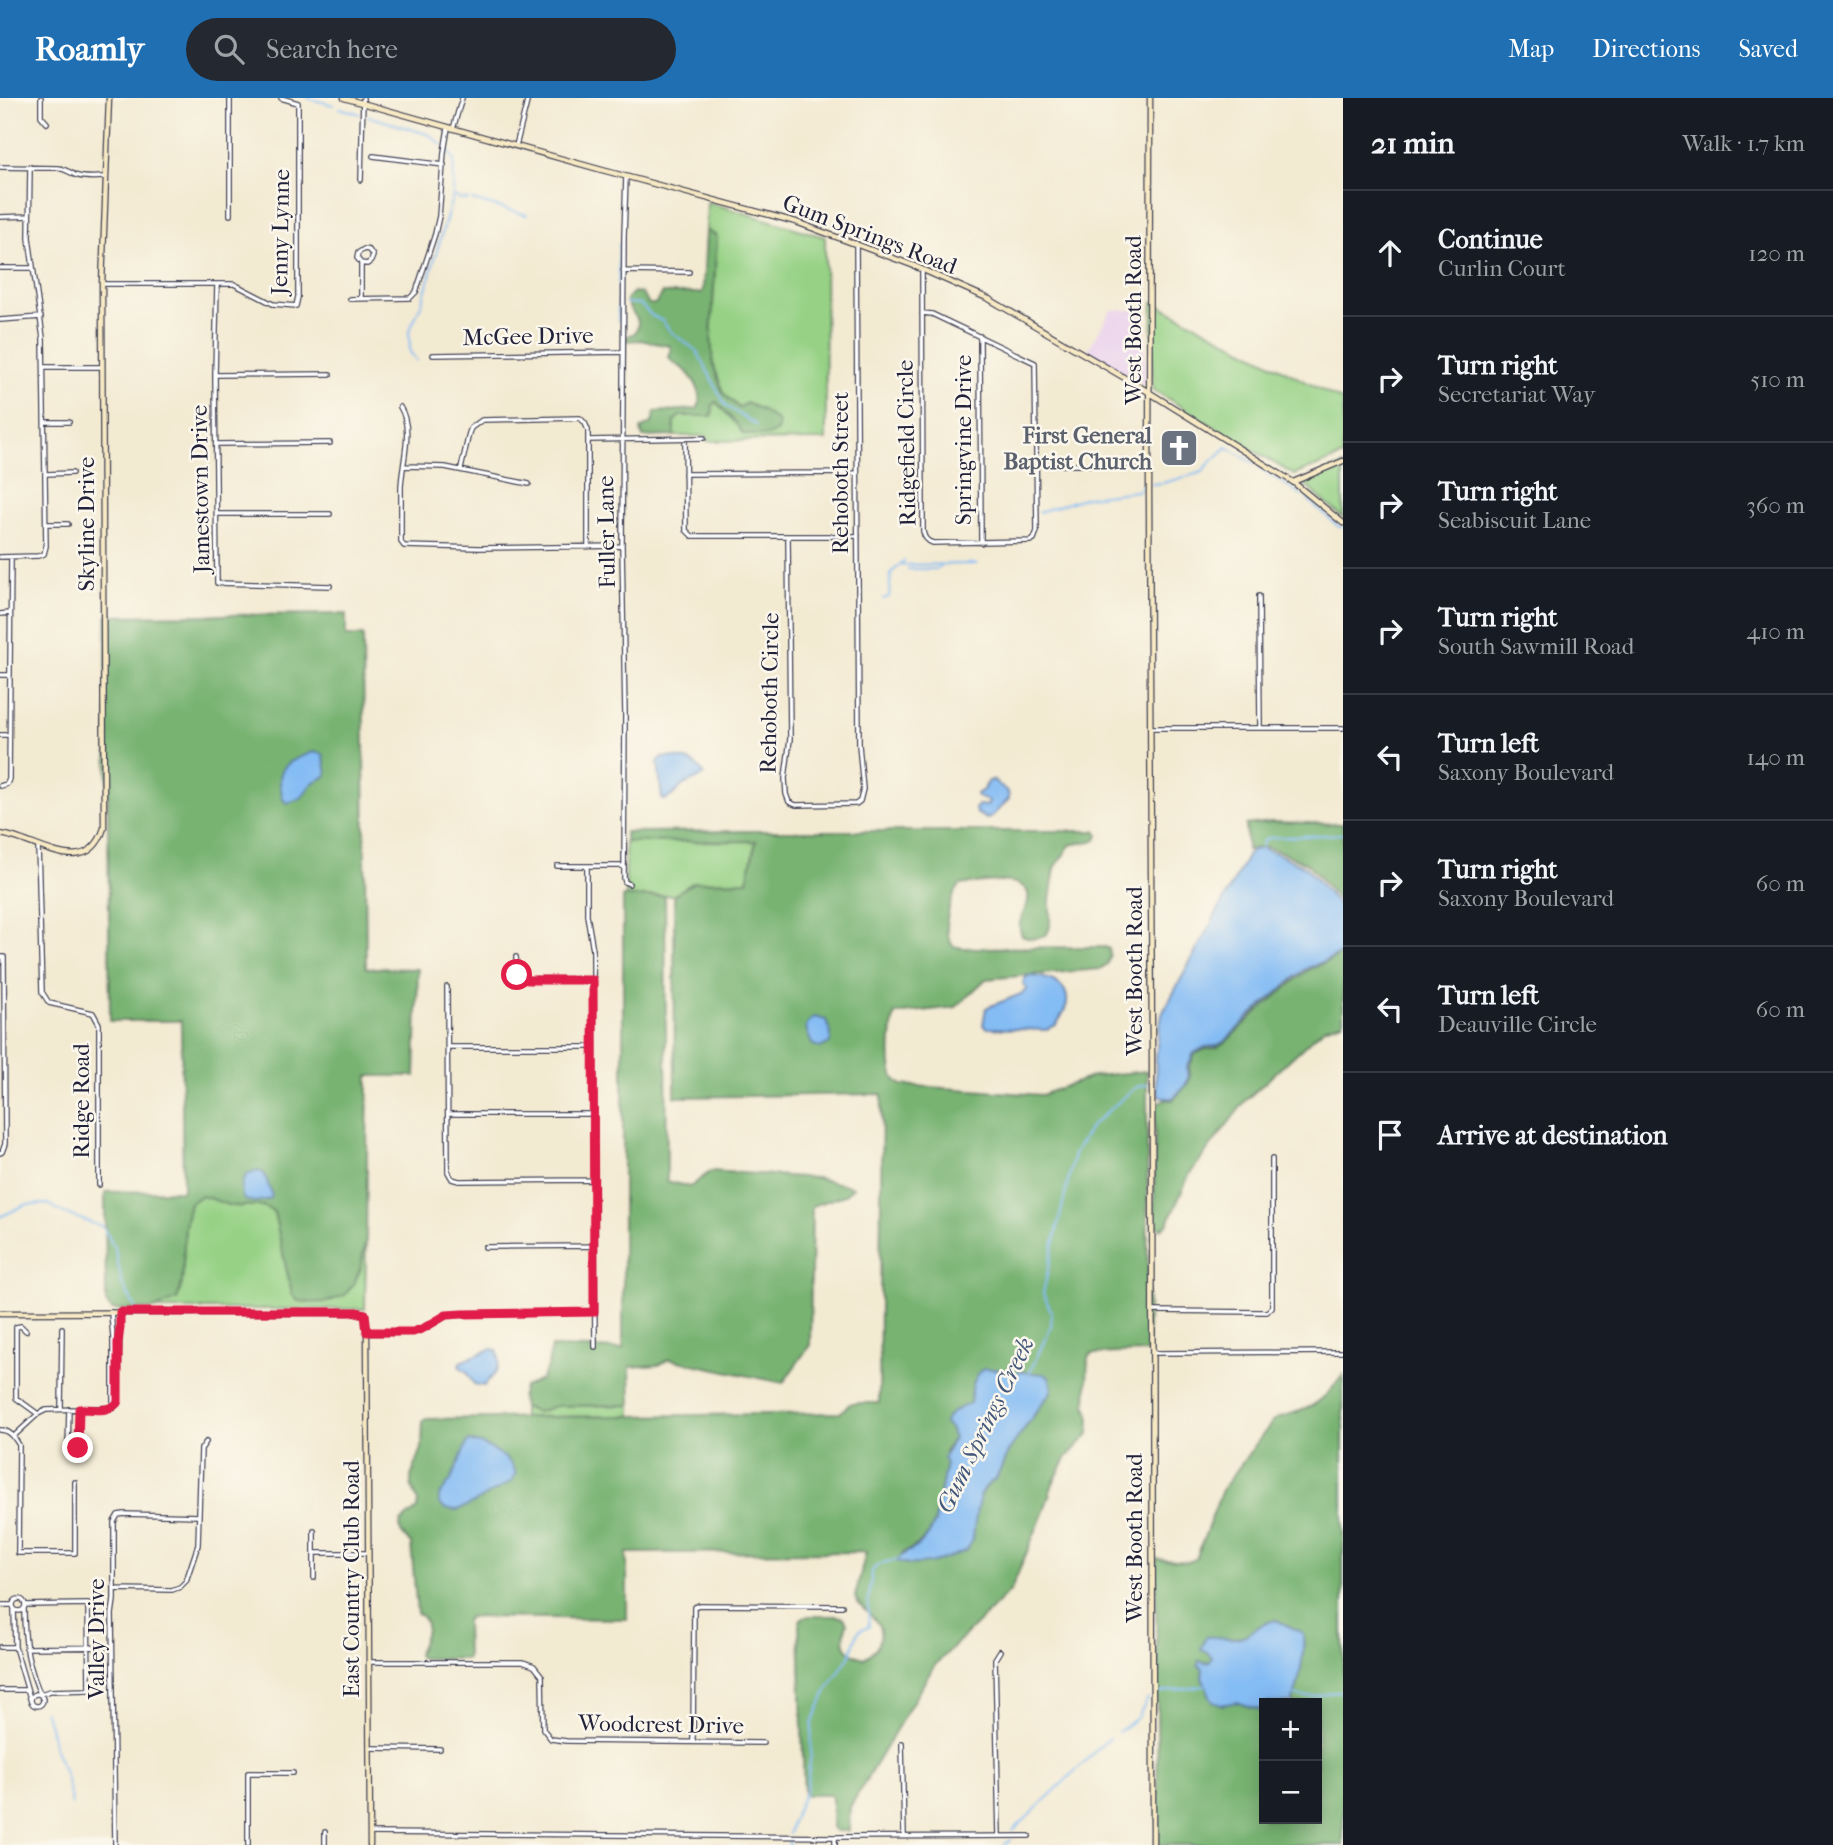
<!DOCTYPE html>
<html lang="en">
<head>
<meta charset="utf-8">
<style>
  :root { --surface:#171b24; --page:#242831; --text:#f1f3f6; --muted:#9ea1a6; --line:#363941; --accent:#1f6fb2 }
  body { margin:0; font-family:"IM FELL French Canon",serif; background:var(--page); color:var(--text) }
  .controls { position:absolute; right:21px; bottom:21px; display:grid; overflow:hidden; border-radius:0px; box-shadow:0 4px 18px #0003 }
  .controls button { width:63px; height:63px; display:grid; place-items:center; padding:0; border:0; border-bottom:2px solid var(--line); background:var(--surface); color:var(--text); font:35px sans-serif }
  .stop { position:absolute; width:21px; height:21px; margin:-16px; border:5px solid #e11d48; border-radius:50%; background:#fff }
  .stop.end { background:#e11d48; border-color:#fff; box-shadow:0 2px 7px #0008 }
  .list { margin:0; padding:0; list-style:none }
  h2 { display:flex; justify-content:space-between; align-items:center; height:91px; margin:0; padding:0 28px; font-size:30px }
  h2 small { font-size:23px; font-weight:400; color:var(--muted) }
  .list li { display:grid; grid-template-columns:46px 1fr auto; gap:21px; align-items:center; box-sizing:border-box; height:126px; padding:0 28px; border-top:2px solid var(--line) }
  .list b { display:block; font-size:26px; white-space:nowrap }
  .list p { margin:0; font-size:23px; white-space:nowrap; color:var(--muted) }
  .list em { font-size:23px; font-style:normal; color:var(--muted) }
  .icon { flex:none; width:38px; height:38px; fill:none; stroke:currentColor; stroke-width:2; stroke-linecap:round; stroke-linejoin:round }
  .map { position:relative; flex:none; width:1343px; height:1747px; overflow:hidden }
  header { display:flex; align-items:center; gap:42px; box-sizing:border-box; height:98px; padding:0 35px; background:var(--accent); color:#fff }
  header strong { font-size:33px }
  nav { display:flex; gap:38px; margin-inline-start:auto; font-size:24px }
  .search { width:490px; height:63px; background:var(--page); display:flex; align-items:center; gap:18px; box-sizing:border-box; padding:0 24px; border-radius:38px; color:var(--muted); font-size:26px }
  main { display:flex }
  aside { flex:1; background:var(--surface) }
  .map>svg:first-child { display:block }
  .built { fill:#ead1ed }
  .green { fill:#96d185; stroke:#5c7a60; stroke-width:2 }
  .forest { fill:#78b372; stroke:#4d6a56; stroke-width:2; fill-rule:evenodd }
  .water { fill:#84bcf4; stroke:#536f98; stroke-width:2 }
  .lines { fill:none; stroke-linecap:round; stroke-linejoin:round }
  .stream { stroke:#84bcf4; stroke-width:2 }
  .street-casing { stroke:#414052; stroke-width:6 }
  .secondary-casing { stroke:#414052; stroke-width:7 }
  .street { stroke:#fff; stroke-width:3.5 }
  .secondary { stroke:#f7e9c3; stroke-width:4.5 }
  .route { stroke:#e11d48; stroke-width:9 }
  .labels { text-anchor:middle; stroke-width:5; stroke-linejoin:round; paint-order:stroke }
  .street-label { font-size:23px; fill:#22223b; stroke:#fbf7ec }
  .worship-label { font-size:23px; font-weight:bold; fill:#5b616d; stroke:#fbf7ec; text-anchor:end }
  .water-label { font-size:24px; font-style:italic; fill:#44587c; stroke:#fbf7ec }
</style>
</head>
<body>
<header>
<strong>Roamly</strong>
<div class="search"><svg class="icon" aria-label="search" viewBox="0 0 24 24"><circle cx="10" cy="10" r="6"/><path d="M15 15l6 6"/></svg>Search here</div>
<nav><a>Map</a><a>Directions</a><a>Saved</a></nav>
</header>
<main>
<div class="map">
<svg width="1343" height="1747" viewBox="0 0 1343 1747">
  <rect width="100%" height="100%" fill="#fbf7ec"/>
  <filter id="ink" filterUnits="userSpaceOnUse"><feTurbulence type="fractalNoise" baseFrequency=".0143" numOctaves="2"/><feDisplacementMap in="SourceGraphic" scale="14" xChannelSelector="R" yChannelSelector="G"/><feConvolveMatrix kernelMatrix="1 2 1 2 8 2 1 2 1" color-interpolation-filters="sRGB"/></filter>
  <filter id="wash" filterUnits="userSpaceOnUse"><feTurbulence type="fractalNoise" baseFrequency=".00686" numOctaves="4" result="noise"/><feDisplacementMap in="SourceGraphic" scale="28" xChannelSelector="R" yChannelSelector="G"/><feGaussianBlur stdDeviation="1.57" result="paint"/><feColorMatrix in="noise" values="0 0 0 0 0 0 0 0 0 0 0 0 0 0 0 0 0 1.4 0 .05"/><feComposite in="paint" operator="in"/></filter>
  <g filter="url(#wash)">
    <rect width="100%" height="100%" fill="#f3ead2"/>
    <path class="built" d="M1111,212h34v75l-58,-33z"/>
    <path class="green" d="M707,104l118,35 1,203 -119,1v-5h-33v-15l6,-5h32l1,-11 3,-4 20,22 7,11 31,-16 -7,-2 -6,-7 -22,-1 -16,-15 -10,-30 -2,-26 6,-100 -11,-7z
      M1153,204l190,99v55l-49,19 -142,-86z
      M1343,367v53l-41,-36z
      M756,742l-9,41 -53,1 -20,13 -48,2 -1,-55z
      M200,1098c13,2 18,6 28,9 18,5 29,-6 46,7l18,82 62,-11 6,-13 6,-30 -1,69h-211l23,-9 5,-17 3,-57 5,-23z
      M631,1307v11l-108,1v-10l14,5 19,-6z"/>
    <path class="forest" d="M706,132l11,6 -6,101 2,26 10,30 16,15 7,-5c13,5 23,11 33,20l-2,8 -9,5 -25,-2 -7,-11 -20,-21 -3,3 -1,11h-32l-6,5v15l-31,1 -2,-6 1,-3 10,-5 3,-11 42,-3c8,-12 -1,-27 -10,-37 -5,-6 -13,-7 -18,-14l2,-10 -1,-2 -30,-6 -14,1 -1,-4 10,-4c10,-17 -8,-20 -9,-34l8,-7 7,1 8,11h6l8,-11h38l2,-3z
      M346,516v22h17l3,332 52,1 -3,107h-47l-2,164 -6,30 -6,13 -9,12 -18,7 -15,1 -14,-2 -6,-7 -18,-82c-17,-13 -28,-2 -46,-7 -10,-3 -15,-7 -28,-9l-10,7 -5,23 -3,57 -5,17 -23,9 -42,1 -6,-7 -1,-111 78,-1 -2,-170h-71l-4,-405z
      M1272,724l71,2v84l-1,-4 -34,-40 -29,-13 -13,-4 -19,3 -1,-25z
      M757,733h339l2,4 -2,5 -26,5 -15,23 -5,32v27l-3,7c-9,5 -16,6 -25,2 -6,-13 1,-20 5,-32 11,-33 -51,-21 -67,-19 -12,16 -19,44 -7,61l9,2 143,-1 4,2 1,7 -3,8 -7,5 -114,10 -30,28 -61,7c-4,10 -6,45 -3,57 1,7 4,10 10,14l140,10 52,-19 53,-5 1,281 -57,2 -3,4 -2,47 4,13 -1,16 -22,23 -14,26 -9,28 -33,79 -77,76 -84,141 -1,24h-14l-3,-3v-31l-2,-2h-26l-5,-170 2,-6 5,-3h32l6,2 3,5c-6,20 -4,29 17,35 12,-6 21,-20 14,-34 -6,-10 -18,-15 -23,-27l11,-45 -239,1v66l-157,-2 -3,2 -1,3 1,37 -45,-1 -3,-1 -1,-3c5,-16 16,-32 -1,-41l-6,-69 -10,-12 -1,-5 1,-5 16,-13 1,-7 -7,-18v-7l11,-29 1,-27 3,-2 414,-6 11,-10h28l3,-309 -207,3 -1,-202 20,-13 53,-1 9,-40 -131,1v-10zM973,1286l78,8 -42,58 -13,29c-20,9 -21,38 -24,59l-38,24 -31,1 -1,-10c16,-6 26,-15 33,-31l11,-59 -1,-12 9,-13 -8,-19 3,-4 21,-12z
      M665,798l2,285 23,6 21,-16 106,7 36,9 -8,8 -33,11 -2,139 -27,38 -114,-24 -10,6 -29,2 1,38 -75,1 -19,6 -14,-5 -2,-9 3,-11 17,-7 7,-14 3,-19 72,2v-452z
      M1343,856v68l-19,6 -78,72 -57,75 -21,48 -7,6 -7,-5 1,-116c5,-9 9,-9 18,-8 10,-11 21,-18 16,-33l6,-13 11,-5 10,-1 10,-6 27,-26 53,-45z
      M1343,1277v470h-185l-2,-286 32,3 8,-3 26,-69 51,-69c11,-7 22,-7 32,-12 17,-7 27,-20 38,-34zM1276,1522l27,13c2,20 -4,51 -11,70h25v116h-53v-108l-27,-9 -16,3 -19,-27 1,-9 -4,-8 6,2 5,-1 2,-5 -5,-5 5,-15c11,1 23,3 34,-2 12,-6 15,-13 30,-15z"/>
    <path class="water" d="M313,654l10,2 4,19 -1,3 -14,7 -11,15 -13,5 -4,-2c-11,-33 0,-38 29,-49z
      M670,659c14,1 28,5 34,18 -7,5 -15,6 -22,11 -6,5 -8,11 -18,14l-2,-1 -4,-37 3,-4z
      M993,682l15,12 1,7 -18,18 -4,2 -11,-6 -1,-4 3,-4 9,1 2,-5 -12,-4 -1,-3 6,-3 7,-10z
      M1256,751h7l13,4 30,14 35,41 2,8v35l-4,4 -34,14 -56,48 -25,25 -8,4 -11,1 -11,6 -7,14c5,16 -4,20 -14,31h-8l-7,-3c-5,-27 -1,-55 4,-81l86,-159 3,-4z
      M1027,878c16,0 42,5 40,27 -1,7 -7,16 -11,22l-10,5 -58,-2 -5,-3 3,-17 35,-14 6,-5 -3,-3 -1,-4z
      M815,919l11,3 5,15 -1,8 -10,5 -8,-4c-5,-13 -11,-18 3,-27z
      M258,1073l6,2 8,22 -2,4 -14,3 -12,-2c-5,-9 -2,-17 2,-25z
      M491,1251l6,1c6,16 -2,24 -13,36l-10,-2 -7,-12 -8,-6 1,-4z
      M984,1270l59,6 6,3 3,10 -1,4 -42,59 -13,29c-27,12 -15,49 -29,71 -19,9 -50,20 -70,11 6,-9 12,-9 20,-14 8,-6 14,-16 18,-25l11,-59 -3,-5 11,-20 -4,-10 -5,-4c1,-12 16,-16 25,-21 2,-15 2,-24 14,-35z
      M468,1343c17,3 43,15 48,33l-4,7 -38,22 -17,7 -12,-1 -6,-5v-8l12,-16z
      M1276,1522l27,13c2,20 -4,51 -11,70h-28v8l-27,-9 -16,3 -8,-3 -11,-24 1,-9 -5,-4 1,-4 6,2 5,-1 2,-5 -5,-5 -6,-2 5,-13c10,-1 20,2 29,1 16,-1 22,-15 41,-18z"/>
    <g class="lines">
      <path class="stream" d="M308,0l25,7
        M340,10l20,6
        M368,18l62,19 12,10
        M453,97l6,4 9,1
        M472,102l55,15
        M626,205l14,1 11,11 11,6 9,11 26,19 29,55 30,19
        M618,223l1,-77
        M417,263l-7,-9 -1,-21 13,-28 31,-108 1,-35 -5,-9
        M1260,370l43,28
        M1152,386l11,-1 40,-11 2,-4 22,-21 28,17
        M1307,401l32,28h3
        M1039,414l48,-15 50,-6 3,-1 2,-5 4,-1
        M900,467l77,-1
        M908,471h28l5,-3
        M883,501l6,-2 2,-24 13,-12
        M1261,753l2,-10 6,-3 74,-4
        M0,1119l25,-12 23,-1 18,10 37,13 12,22 7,35 15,26
        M1030,1274l21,-46 1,-13 -9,-20 31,-139 17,-28 40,-35 6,-4 11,-3
        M1156,1595l49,-7
        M1295,1597c15,6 32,-3 48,-4
        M44,1613l6,14 3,20 13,31 6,28
        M1118,1634l19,-14 11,-19
        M1013,1733l96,-93
        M789,1735l2,-9 15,-34 5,-36 1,-30 14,-32 24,-37 8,-23 3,-3 8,-2 -1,-21 4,-35c6,-9 15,-9 25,-11
        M789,1747v-5
        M1004,1747l7,-5"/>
    </g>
  </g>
  <g filter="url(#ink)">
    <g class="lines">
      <g class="street-casing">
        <path id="street" d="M41,0v18l6,7
          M453,31l9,-31
          M516,48l12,-48
          M373,58l71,9
          M0,69l58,1c8,1 11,4 17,7 10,4 21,2 31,2
          M626,79l-2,59 -2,310 3,169 -1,163 1,4 4,2
          M361,82l2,-82
          M230,117v-117
          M0,119l29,-1
          M361,165l-4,-5 1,-5 6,-4 5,1 4,6 -2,5 -4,3 -6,-1v36
          M0,170h33
          M922,171l1,262c1,6 3,10 10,12l97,-2 4,-2 3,-8 -2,-168 -103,-49 -10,-1
          M623,173l66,1
          M102,186h132l39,20 23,2 2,-9v-194l-17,-5
          M217,186l-2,91 2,208 113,3
          M350,201l60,-1 6,-6 19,-58 4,-18 5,-64 4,-24
          M0,222l41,-3
          M980,238l1,207
          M433,257l190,-3
          M44,269h58
          M215,277l115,-1
          M400,309c14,22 2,55 1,80 0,19 0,37 0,55l3,4 75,2 143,-2
          M45,324h24
          M685,341l1,91 6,6h166
          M588,342l116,-2
          M217,346l113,-1
          M1037,367h112
          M404,368l41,1 84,17
          M461,371l8,-36 2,-5 11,-8 98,-2 5,5 3,7v117
          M46,376l26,-1
          M685,376l172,-1
          M217,416h113
          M46,426h22
          M788,439l2,202 -5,39 1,16 3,8 7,3 60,-1 4,-3 3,-12 -4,-44 -3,-502
          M0,459l38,-1 6,-2 2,-8 -3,-208 -14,-100 1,-71
          M1259,498l1,132
          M0,516l10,-1
          M0,577h10
          M1151,630h192
          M0,637h9
          M0,688l7,-2 2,-5 2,-222
          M38,748l4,146 7,11 44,10 6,11v161
          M557,768h67
          M587,768v49l6,35 2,397
          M0,859h4l1,187 -3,8 -2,1
          M516,859l1,13 3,9 73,1
          M447,889l1,185 4,7 7,2 135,-1
          M448,949h145
          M449,1016h145
          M485,1149l109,-1
          M1152,1213l111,1h4l5,-5v-148
          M111,1214l2,26v70l5,-6 2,-90
          M26,1233l-5,-5 -5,1v71l22,16
          M367,1235l46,-1 11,-4 22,-12 16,-2 132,-2
          M1153,1255l190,-1
          M61,1311l1,-81
          M69,1311l-1,39 3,4h4l3,-3 1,-40
          M0,1332c10,0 14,7 19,15l-1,108h57v-71
          M14,1338l24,-22 8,-4 67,-2
          M314,1455h54
          M314,1480v-47
          M114,1491l58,1 8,-3 6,-6 12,-36 3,-96 5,-7
          M13 1507a6 6 0 1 1 12 0a6 6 0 1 1-12 0Z
          M0,1507h13
          M25,1507l63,-1 1,86 -39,1 -10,3
          M14,1511l1,38 16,55
          M24,1511c0,34 4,58 18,89
          M0,1549h15
          M26,1550l86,-1
          M369,1564h154l11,4 8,10 1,53 8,10 15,2 197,2
          M0,1592h27
          M31 1602a6 6 0 1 1 12 0a6 6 0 1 1-12 0Z
          M693,1644l1,-135 5,-2 143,1
          M902,1645l2,93
          M369,1650l71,1
          M370,1735l465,4 194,-1
          M999,1738l-4,-177 5,-8
          M115,1747l-3,-231 2,-14v-78l4,-7 6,-1 75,2
          M248,1747v-72h45
          M325,1747v-13
          M835,1747v-8"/>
      </g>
      <g class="secondary-casing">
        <path id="secondary" d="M344,0l258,72 194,52 116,43 77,34 153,89 151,94 50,41
          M1150,0l-1,394 3,561 1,792
          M1293,384l50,-21
          M0,736c35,4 87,48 104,-6l-2,-544 7,-186
          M0,1215l356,-1 9,2 2,19 3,512"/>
      </g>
      <use href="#street" class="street"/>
      <use href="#secondary" class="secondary"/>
    </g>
  </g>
  <g class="lines" filter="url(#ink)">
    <path class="route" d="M78,1350l1,-39c14,0 30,4 39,-7v-59l2,-16v-15h236l9,2 2,18h46l11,-4 22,-13 16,-1 132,-2 -1,-332h-64l-9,-1 -3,-4"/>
  </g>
  <defs>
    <g id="church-square" transform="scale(2.0125)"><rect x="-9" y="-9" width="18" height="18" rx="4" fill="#6b7280" stroke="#fbf7ec"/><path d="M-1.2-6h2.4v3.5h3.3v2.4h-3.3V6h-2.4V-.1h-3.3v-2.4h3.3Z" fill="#fff"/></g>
  </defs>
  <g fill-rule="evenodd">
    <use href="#church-square" x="1179" y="350"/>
  </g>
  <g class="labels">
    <g class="street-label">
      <text transform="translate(280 134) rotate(-89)" y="8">Jenny Lynne</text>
      <text transform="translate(870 136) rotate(21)" y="8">Gum Springs Road</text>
      <text transform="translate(1133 222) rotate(-90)" y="8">West Booth Road</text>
      <text transform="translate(528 238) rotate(-1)" y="8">McGee Drive</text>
      <text transform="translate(963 342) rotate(-90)" y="8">Springvine Drive</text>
      <text transform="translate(906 345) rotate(-91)" y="8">Ridgefield Circle</text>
      <text transform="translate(840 375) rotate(-90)" y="8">Rehoboth Street</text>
      <text transform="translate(200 391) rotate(-91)" y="8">Jamestown Drive</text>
      <text transform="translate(86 426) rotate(-90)" y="8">Skyline Drive</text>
      <text transform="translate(606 434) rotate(-91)" y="8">Fuller Lane</text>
      <text transform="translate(769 595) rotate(-89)" y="8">Rehoboth Circle</text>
      <text transform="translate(1134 873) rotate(-90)" y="8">West Booth Road</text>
      <text transform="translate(81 1003) rotate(-90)" y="8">Ridge Road</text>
      <text transform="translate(1134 1440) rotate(-90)" y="8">West Booth Road</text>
      <text transform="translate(351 1481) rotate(-90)" y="8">East Country Club Road</text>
      <text transform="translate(96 1541) rotate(-90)" y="8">Valley Drive</text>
      <text transform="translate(661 1626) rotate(1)" y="8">Woodcrest Drive</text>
    </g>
    <g class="worship-label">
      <text x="1152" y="345">First General<tspan x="1152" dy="26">Baptist Church</tspan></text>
    </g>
    <g class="water-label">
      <text transform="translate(985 1327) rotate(-64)" y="8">Gum Springs Creek</text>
    </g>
  </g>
</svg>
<div class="controls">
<button>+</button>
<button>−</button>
</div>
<div class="stop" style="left:517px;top:877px"></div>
<div class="stop end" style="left:78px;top:1350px"></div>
</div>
<aside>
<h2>21 min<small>Walk · 1.7 km</small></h2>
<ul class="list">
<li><svg class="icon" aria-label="ahead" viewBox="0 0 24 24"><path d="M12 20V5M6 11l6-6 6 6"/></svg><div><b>Continue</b><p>Curlin Court</p></div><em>120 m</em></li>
<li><svg class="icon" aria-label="right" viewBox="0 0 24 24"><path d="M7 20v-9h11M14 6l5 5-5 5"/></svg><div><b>Turn right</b><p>Secretariat Way</p></div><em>510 m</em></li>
<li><svg class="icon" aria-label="right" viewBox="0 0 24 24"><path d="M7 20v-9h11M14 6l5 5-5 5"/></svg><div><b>Turn right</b><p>Seabiscuit Lane</p></div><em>360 m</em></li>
<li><svg class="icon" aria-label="right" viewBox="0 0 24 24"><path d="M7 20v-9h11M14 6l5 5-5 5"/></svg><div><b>Turn right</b><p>South Sawmill Road</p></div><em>410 m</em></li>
<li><svg class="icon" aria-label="left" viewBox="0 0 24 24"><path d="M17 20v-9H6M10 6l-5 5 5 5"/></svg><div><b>Turn left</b><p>Saxony Boulevard</p></div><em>140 m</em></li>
<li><svg class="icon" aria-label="right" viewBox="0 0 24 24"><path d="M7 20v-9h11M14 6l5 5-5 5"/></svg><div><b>Turn right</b><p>Saxony Boulevard</p></div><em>60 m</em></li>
<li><svg class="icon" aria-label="left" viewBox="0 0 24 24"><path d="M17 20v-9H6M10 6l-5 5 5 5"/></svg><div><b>Turn left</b><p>Deauville Circle</p></div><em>60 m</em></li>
<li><svg class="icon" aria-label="arrive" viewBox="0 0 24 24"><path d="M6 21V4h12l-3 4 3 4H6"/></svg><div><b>Arrive at destination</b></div></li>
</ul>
</aside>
</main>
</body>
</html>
